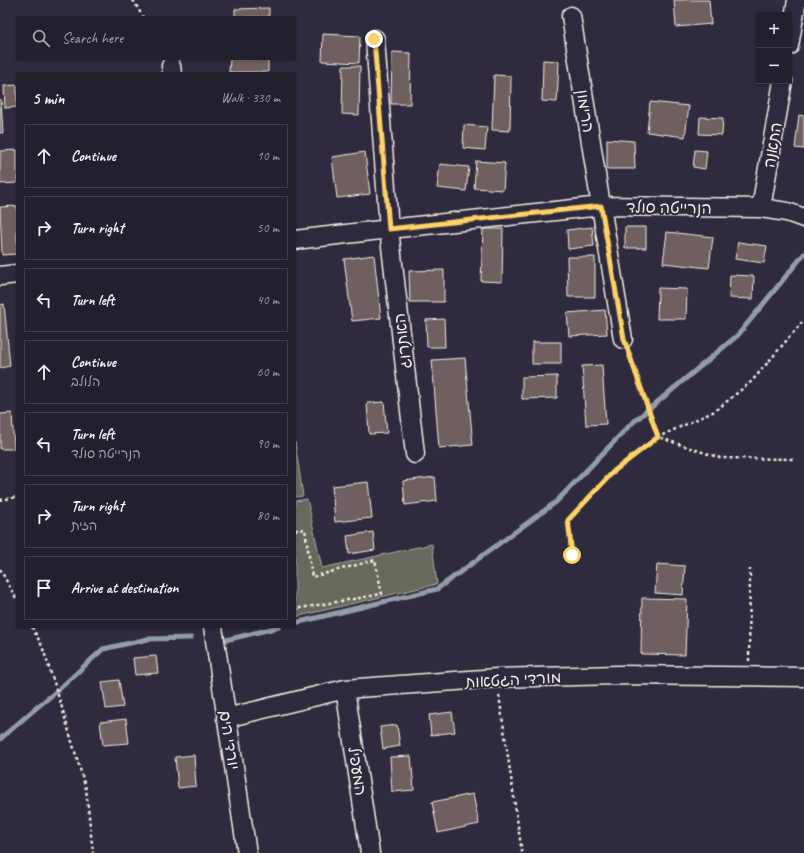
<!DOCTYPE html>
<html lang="en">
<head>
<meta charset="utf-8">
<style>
  :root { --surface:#23202e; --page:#2f2d3a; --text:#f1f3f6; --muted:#a3a3aa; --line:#403e4a }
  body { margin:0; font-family:Caveat,"Playpen Sans Hebrew",sans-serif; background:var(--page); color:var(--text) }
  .controls { position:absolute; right:12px; top:12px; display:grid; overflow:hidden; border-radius:0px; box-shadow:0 1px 3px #0004 }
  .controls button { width:36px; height:36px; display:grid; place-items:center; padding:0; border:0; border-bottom:1px solid var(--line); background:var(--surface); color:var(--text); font:20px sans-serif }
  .stop { position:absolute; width:12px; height:12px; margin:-9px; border:3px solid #ffd166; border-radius:50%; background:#fff }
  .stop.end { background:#ffd166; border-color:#fff; box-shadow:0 1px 4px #0008 }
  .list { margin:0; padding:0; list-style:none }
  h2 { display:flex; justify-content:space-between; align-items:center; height:52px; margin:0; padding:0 16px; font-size:17px }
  h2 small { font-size:13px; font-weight:400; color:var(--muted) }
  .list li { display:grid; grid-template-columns:26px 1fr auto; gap:12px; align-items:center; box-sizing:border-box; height:64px; margin:0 8px 8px; padding:0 8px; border:1px solid var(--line); border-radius:0px }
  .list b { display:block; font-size:15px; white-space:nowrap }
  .list p { margin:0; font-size:13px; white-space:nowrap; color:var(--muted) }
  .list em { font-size:13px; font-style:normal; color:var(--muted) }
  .icon { flex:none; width:22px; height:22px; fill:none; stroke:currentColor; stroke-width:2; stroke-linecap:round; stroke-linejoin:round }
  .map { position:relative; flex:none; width:804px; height:853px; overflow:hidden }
  .search { position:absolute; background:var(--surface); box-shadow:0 1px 3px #0004; left:16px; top:16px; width:280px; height:44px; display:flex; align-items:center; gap:10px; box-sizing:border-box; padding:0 14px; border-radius:0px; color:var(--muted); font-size:15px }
  .panel { position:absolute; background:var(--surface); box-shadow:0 1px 3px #0004; left:16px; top:72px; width:280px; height:556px; border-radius:0px }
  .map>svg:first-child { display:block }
  .green { fill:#68695b; stroke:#aeada2 }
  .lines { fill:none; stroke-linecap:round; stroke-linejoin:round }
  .stream { stroke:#939da8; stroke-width:5 }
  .building { fill:#705e5e; stroke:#f4f1e8 }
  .minor-casing { stroke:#f4f1e8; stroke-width:21 }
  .path { stroke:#f4f1e8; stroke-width:2.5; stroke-dasharray:3 3; stroke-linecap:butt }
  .minor { stroke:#2f2a3d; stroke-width:18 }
  .route { stroke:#ffd166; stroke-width:5 }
  .labels { text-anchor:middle; stroke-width:4; stroke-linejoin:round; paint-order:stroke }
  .street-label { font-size:16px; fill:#f4f1e8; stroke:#2f2a3d }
</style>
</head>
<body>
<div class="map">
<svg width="804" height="853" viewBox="0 0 804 853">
  <rect width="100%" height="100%" fill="#2f2a3d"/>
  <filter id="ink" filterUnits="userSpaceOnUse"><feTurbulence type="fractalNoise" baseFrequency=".025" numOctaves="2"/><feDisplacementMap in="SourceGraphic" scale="8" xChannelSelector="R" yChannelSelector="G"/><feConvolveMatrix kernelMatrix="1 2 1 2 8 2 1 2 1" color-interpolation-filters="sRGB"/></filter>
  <g filter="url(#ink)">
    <path class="green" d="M295,442l8,54 -8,1z
      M307,499l15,69 110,-24 5,40 -142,33v-116z"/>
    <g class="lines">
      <path class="stream" d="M295,623l142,-34 119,-87 75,-78 107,-89 66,-81
        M226,640l53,-13
        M0,739l36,-31 21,-17 46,-42 45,-10 43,-1"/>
    </g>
    <path class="building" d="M674,0h35l2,24 -35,3z
      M269,8v9h-34v-8z
      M323,34l37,2 -1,27 -37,-2z
      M392,52l19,1 -1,51h-19z
      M230,59h38v13h-39z
      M543,60l16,1 -2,41 -15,-1z
      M343,66h17l-1,49 -17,-1z
      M494,75l17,1 -1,55 -18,-1z
      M17,85v22l-12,1 -1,-22z
      M1,99l2,34h-3v-33z
      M650,102l39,4 -4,31 -38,-5z
      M799,115l5,1v33l-9,-1z
      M700,117l23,1 -1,17 -23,-1z
      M464,125l23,2 -2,23 -22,-2z
      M607,139l27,2 1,28h-28z
      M17,150v33l-17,1v-33z
      M695,150l12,1 -2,18 -12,-2z
      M365,152l5,42 -33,4 -5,-41z
      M476,161l29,2 -2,27 -29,-2z
      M440,164l29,3 -3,24 -29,-3z
      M17,206v48l-15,1 -2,-48z
      M592,227l2,19 -26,3 -1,-19z
      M625,227h21v21h-21z
      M483,229h20l-1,53 -21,-1z
      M667,232l46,5 -4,31 -46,-5z
      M738,242l29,4 -3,17 -29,-4z
      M374,255l7,63 -29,3 -8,-62z
      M567,257h28v40h-27z
      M444,270v32h-34l-1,-31z
      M730,275l24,1 -1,23 -24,-1z
      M658,288l29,1 -1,30h-29z
      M4,304l6,62 -10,2v-63z
      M605,310l2,24 -38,2 -2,-23z
      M444,319l1,28h-18l-1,-27z
      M532,342h29v22h-29z
      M465,358l8,87 -34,3 -7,-88z
      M602,365l4,59 -20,1 -4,-59z
      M557,376v22l-35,1v-22z
      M384,402l3,31 -18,1 -2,-31z
      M12,413l2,36h-14v-35z
      M435,477l2,24 -32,4 -2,-24z
      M368,482l4,36 -37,4 -3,-36z
      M373,532l2,18 -26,4 -2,-18z
      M657,564l28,2 -2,29 -28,-2z
      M642,598l45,1 -2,56 -44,-1z
      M156,656l2,17 -23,2 -2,-17z
      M119,680l4,27 -17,2 -4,-27z
      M452,712l3,20 -24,3 -2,-20z
      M126,719l3,24 -26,2 -3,-23z
      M397,725l3,21 -17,3 -3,-22z
      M194,755l2,31 -18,2 -3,-31z
      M411,756l3,34 -22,2 -2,-35z
      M473,794l6,30 -41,9 -6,-31z"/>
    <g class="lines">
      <g class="minor-casing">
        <path id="minor" d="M571,16l30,190 22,133
          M375,39l14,190 26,225
          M789,46l8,-46
          M171,66l1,7
          M761,208l22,-127
          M295,240l94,-11 212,-23 160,2 26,4 17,6
          M0,276l17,-2
          M213,627l34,226
          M345,689l25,164
          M226,718l119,-29 152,-11 122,-3 185,2"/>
      </g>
      <path class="path" d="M133,0l10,17
        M629,355l29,82 62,21 75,1
        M0,500l17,-3
        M295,530l10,-1 7,48 63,-17 7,34 -87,15
        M572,555l-3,-35 45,-49 30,-24 14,-10 57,-26 37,-30 52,-61
        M0,569l17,31
        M32,627l10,19 18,55 26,88 7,64
        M749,661l1,-92
        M499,695l23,158"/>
      <use href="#minor" class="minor"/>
    </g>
  </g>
  <g class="lines" filter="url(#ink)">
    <path class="route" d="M374,39l15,190 212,-23 23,133 34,98 -44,34 -46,49 4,35"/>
  </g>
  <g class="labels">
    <g class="street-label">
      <text transform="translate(586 111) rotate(81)" y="6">הרימון</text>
      <text transform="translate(772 145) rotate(-80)" y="6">התאנה</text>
      <text transform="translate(669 207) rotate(1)" y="6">הנרייטה סולד</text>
      <text transform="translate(402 341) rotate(-97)" y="6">האתרוג</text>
      <text transform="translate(513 679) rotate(-3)" y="6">מורדי הגטאות</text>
      <text transform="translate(230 740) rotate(81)" y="6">יורדי הים</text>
      <text transform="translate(358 771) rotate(81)" y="6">המעפיל</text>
    </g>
  </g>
</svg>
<div class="controls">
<button>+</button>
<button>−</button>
</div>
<div class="stop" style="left:572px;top:555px"></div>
<div class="stop end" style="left:374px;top:39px"></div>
<div class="search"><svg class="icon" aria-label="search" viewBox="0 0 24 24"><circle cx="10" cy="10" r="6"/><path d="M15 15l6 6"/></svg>Search here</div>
<section class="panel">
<h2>5 min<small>Walk · 330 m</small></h2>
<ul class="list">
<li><svg class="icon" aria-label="ahead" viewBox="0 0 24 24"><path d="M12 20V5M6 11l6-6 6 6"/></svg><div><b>Continue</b></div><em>10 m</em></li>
<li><svg class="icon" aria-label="right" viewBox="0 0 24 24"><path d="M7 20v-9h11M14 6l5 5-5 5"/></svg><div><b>Turn right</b></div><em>50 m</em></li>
<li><svg class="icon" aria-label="left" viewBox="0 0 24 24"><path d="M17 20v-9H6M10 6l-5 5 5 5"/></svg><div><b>Turn left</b></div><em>40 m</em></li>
<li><svg class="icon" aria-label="ahead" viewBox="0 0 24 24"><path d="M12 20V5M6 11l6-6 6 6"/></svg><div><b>Continue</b><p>הלולב</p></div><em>60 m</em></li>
<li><svg class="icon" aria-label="left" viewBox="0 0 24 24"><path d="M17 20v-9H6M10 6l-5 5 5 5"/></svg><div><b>Turn left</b><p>הנרייטה סולד</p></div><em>90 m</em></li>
<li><svg class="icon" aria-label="right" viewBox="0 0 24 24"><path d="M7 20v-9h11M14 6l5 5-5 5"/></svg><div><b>Turn right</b><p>הזית</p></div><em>80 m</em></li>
<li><svg class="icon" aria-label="arrive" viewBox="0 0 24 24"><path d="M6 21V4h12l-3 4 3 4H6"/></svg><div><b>Arrive at destination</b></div></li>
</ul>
</section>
</div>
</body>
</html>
